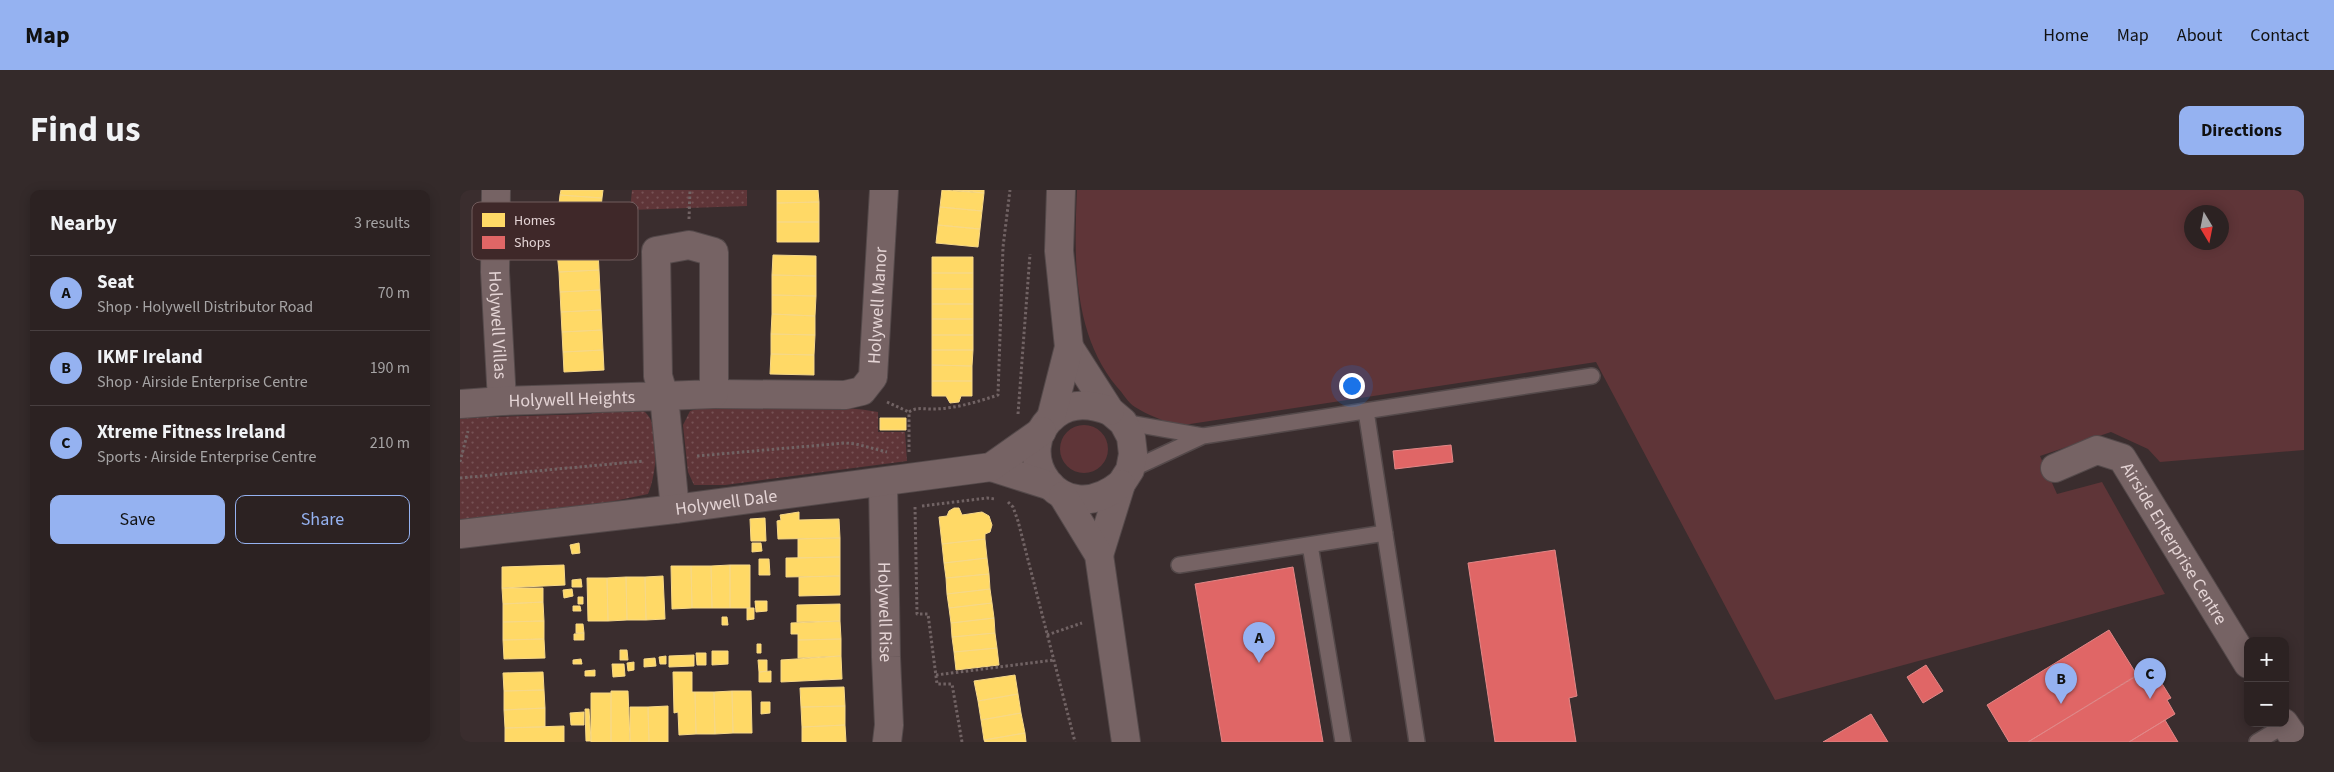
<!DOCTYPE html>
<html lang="en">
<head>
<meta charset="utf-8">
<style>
  :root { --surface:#2c2222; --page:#342a2a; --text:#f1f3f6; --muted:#a6a4a5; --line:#483f40; --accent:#95b2f1 }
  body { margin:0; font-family:"Source Sans 3",sans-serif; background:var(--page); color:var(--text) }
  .controls { position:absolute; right:15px; bottom:15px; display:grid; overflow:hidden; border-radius:10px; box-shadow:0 2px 12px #0003 }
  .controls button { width:45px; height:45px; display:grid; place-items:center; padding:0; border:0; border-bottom:1px solid var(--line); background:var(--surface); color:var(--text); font:25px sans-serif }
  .compass { position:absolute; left:1724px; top:15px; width:45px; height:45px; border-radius:50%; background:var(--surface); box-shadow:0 2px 12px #0003; rotate:170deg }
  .you { position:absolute; left:891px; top:195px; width:18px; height:18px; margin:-12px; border:4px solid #fff; border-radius:50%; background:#1a73e8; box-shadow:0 0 0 8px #1a73e833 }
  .badge { display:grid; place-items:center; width:32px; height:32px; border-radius:50%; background:var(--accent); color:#111; font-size:16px; font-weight:700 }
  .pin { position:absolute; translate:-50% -41px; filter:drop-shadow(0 1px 2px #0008) }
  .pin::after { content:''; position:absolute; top:26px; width:18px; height:15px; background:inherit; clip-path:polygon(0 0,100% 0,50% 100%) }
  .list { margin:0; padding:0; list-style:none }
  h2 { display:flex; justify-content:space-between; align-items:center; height:65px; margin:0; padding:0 20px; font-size:21px }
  h2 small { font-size:16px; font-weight:400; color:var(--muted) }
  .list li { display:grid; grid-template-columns:32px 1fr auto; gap:15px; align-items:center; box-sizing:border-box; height:75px; padding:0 20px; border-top:1px solid var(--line) }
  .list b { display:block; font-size:19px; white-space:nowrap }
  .list p { margin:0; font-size:16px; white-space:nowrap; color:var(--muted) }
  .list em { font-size:16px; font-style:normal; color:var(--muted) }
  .actions { display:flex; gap:10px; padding:15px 20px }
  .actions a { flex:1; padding:11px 0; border:1px solid var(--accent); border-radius:10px; text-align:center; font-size:18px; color:var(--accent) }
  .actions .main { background:var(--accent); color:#111 }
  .map { position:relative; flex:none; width:1844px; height:552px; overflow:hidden; border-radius:10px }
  header { display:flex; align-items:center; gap:30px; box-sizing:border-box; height:70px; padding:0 25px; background:var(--accent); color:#111 }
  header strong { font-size:24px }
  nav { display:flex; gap:28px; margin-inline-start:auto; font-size:18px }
  .intro { display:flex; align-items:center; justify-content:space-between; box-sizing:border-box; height:120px; padding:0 30px }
  h1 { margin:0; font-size:35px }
  .button { padding:12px 22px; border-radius:10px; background:var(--accent); color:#111; font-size:18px; font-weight:700 }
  main { display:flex; gap:30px; padding:0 30px }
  aside { flex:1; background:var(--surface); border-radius:10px; box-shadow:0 2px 12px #0003 }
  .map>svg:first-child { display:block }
  .grass { fill:#5f3538; fill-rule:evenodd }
  .park { fill:url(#park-dots) }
  .homes { fill:#ffd966; stroke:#f7d887 }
  .shops { fill:#e06666; stroke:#e18787 }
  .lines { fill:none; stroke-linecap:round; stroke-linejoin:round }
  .lane-casing { stroke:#54494a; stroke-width:18 }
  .street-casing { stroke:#54494a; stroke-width:30 }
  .path { stroke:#716364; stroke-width:3; stroke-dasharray:2.5 2.5; stroke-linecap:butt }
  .lane { stroke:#766364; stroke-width:15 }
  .street { stroke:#766364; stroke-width:28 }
  .labels { text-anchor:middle; stroke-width:5; stroke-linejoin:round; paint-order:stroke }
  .street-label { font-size:18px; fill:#e4d4d5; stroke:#3f2829 }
  .key { fill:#3f2829; stroke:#715c5d; stroke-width:1 }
  .key-label { font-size:14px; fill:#e4d4d5 }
</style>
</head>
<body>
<header>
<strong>Map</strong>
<nav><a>Home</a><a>Map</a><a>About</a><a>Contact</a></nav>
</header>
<div class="intro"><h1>Find us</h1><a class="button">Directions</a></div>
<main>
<aside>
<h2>Nearby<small>3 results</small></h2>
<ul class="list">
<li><span class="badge">A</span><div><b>Seat</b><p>Shop · Holywell Distributor Road</p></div><em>70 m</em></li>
<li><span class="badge">B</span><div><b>IKMF Ireland</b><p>Shop · Airside Enterprise Centre</p></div><em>190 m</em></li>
<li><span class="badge">C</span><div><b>Xtreme Fitness Ireland</b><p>Sports · Airside Enterprise Centre</p></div><em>210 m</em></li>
</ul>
<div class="actions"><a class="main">Save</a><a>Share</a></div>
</aside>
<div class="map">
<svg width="1844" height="552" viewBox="0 0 1844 552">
  <defs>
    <pattern id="park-dots" width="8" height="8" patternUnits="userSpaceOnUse" patternTransform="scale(1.25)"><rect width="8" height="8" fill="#5f3538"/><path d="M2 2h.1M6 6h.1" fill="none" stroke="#765154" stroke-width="1.8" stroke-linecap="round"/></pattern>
  </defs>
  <rect width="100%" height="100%" fill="#3a2d2e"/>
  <path class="grass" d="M617,0h1227v260l-144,12 -12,-13 -37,-17 -71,24 17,38 45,-12 63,112 -390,106 -179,-338 -419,64c-14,-6 -30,-11 -42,-19 -7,-4 -12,-14 -18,-20 -45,-54 -43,-131 -40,-197zM1732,22h30v30h-30z
    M600 259a24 24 0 1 1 48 0a24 24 0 1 1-48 0Z"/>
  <path class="park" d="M172,0h115v16l-117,4z
    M250,215c55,0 113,-2 168,7v20h27l2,29 -182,24h-31l-6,-13 -5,-47 7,-14z
    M167,217c5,1 14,2 18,5 17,15 11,64 3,82l-63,13 -125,16v-105l129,-4z"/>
  <path class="homes" d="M101,0h42l-1,8 -42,-3z
    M317,0h41l1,12 -42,1z
    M482,0l42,3 -2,18 -42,-4z
    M493,0h31v3z
    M100,5l42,3 -2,20 -42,-4z
    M359,12v20h-42v-19z
    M480,17l42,4 -2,18 -42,-4z
    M317,32h42v20h-42z
    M478,35l42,4 -2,18 -42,-4z
    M138,60l1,20 -40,2 -2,-20z
    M313,65l43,1v20l-44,-1z
    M472,67h41v16h-41z
    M139,80l1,20 -40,2 -1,-20z
    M472,83h41v16h-41z
    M312,85l44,1v20l-44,-1z
    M472,99h41v15h-41z
    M140,100l1,20 -40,2 -1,-20z
    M312,105l44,1 -1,20 -43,-2z
    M472,114h41v15h-41z
    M141,120l1,20 -40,2 -1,-20z
    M312,124l43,2v19l-44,-1z
    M472,129h41v16h-41z
    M142,140l1,20 -40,2 -1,-20z
    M311,144l44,1 -1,20 -43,-1z
    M472,145h41v15h-41z
    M143,160l1,20 -40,2 -1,-20z
    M472,160h41l-1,16 -40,-1z
    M311,164l43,1v20l-44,-1z
    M472,175l40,1v15h-40z
    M472,191h40v15h-11l-2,6 -9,1 -4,-7h-14z
    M420,228h26v12h-26z
    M494,318h5l3,7 20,-3 7,4 3,9 -2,7 -5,2v5l-43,5 -3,-27 8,-1 2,-5z
    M339,322v8l40,-1 1,19 -62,1 -1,-18 4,-1 -1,-5z
    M305,328l1,23h-15l-1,-22z
    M380,348v19l-42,1v-19z
    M525,349l2,19 -43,5 -2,-19z
    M119,353l1,10 -8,1 -2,-9z
    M292,353h9l1,8 -10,1z
    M380,367v19l-54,1v-19z
    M527,368l2,16 -43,4 -2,-15z
    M299,369h10l1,16h-11z
    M104,375l1,20 -63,3v-21z
    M270,375h20v43h-20z
    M270,375v43h-18l-1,-42z
    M211,376h20l1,42 -20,1z
    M231,376h20l1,42h-20z
    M529,384l1,15 -43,5 -1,-16z
    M203,386l2,43 -19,1 -1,-43z
    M380,386v19l-41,1v-19z
    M166,387h19l1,43h-19z
    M166,387l1,43 -19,1 -1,-43z
    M127,388h20l1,43h-20z
    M121,389l1,8h-10v-7z
    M42,398h41v14l-40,2z
    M112,399l1,7 -9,2 -1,-8z
    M530,399l2,14 -43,5 -2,-14z
    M118,407h5v7h-5z
    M295,411h12v10l-11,1z
    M83,412l1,19 -41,1v-18z
    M532,413l2,15 -43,5 -2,-15z
    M380,414v17l-43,1v-17z
    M113,416h7l1,5h-8z
    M287,418h7v11l-7,1z
    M262,427h5l1,8h-6z
    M534,428l1,15 -43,4 -1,-14z
    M84,431v18l-41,1v-18z
    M380,431l1,18 -43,1v-6h-7v-11z
    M116,434h7l1,9h-8z
    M124,443v7h-10v-6z
    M535,443l2,15 -43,4 -2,-15z
    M84,449l1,19 -41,1 -1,-19z
    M381,449v17l-43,2v-18z
    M297,454h4v9h-4z
    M537,458l2,17 -43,5 -2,-18z
    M160,460h7l1,10h-8z
    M252,461h16v13l-16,1z
    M236,463h10v12h-9z
    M234,465v11l-25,1v-11z
    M206,466v8h-6l-1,-7z
    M381,466l1,23 -61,3v-22z
    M195,468l1,8 -12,1v-8z
    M121,469l1,5h-9v-4z
    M298,470h9v11l-8,1z
    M174,472v8l-6,1 -1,-8z
    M152,474h12l1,12 -12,1z
    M135,480v6h-10v-5z
    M311,481v11h-12v-10z
    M83,482l1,18 -40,1 -1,-18z
    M213,482h19v20h3l1,42 -17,1 -1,-23 -4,1z
    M555,485l3,19 -40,7 -4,-20z
    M384,497l1,19 -44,1 -1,-19z
    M84,500l1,18 -41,2v-19z
    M151,501h17l2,51h-19z
    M272,501h19l1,42h-19z
    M272,501l1,42 -18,1 -1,-42z
    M235,502h19l1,42h-19z
    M131,503h20v49h-20z
    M558,504l3,19 -40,7 -3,-19z
    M301,512h9v11l-9,1z
    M208,516v36h-19l-1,-35z
    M385,516v19l-43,2 -1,-20z
    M170,517h18l1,35h-19z
    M85,518v19l-40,1 -1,-18z
    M125,519h4l2,32h-5z
    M124,522v13h-13l-1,-12z
    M561,523l4,20 -41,7 -3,-20z
    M385,535l1,17h-44v-15z
    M104,536v16h-59v-14z
    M565,543l1,9h-41l-1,-2z"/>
  <path class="shops" d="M991,255l2,17 -58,7 -2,-18z
    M1095,360l22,146 -8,2 7,44h-81l-27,-179z
    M833,377l30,175h-101l-27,-158z
    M1649,440l28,45 -109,67h-19l-22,-37z
    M1466,475l17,26 -20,12 -16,-26z
    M1688,479l9,15 4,-2 10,16 -4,2 8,14 -46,28h-101z
    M1411,524l17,28h-65z
    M1705,530l13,22h-49z"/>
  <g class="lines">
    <g class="lane-casing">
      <path id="lane" d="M906,221l51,331
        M663,232l80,14
        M670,280l73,-34 389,-60
        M850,355l33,197
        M719,375l206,-32
        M1797,552l28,-17"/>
    </g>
    <g class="street-casing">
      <g id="street">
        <path id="s1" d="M36,0l-1,82 7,129"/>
        <path d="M609,157l41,64 13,11 8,15 2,17 -3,16 -9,14 -22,71"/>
        <path id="s2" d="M254,204l131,1 17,-4 11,-14 11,-187"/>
        <path id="s3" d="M0,214l42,-3 162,-5 -6,-20 -2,-125 33,-6 25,7v142l-50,2 11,113"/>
        <path d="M650,221c-19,-7 -37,-9 -54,3 -49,36 3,120 65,70"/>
        <path d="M591,228l18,-71 -10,-96 2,-61"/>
        <path d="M531,277l60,19"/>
        <path id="s4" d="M1595,278l42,-18 25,8 126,206"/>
        <path id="s5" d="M423,292l3,175 3,68 -2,17"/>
        <path d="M603,306l36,59 27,187"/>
        <path id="s6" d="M0,344l215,-25 316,-42 51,-36"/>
        <path d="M1824,533l13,19"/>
      </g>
    </g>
    <path class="path" d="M229,29l1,-29
      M427,212l22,10
      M558,224l12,-160
      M449,262v-40c7,-5 15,-3 23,-3 22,0 45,-7 66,-14l5,-148 7,-57
      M237,266l148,-13 11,1 31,8
      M0,272l8,-31
      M0,288l184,-17
      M548,312l5,5 5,14 57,221
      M462,316l65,-8 8,1
      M455,317l2,107h11l9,70h15l10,58
      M587,445l35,-12
      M476,485l118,-15"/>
    <use href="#lane" class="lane"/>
    <use href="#street" class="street"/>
  </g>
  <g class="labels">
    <g class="street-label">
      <text dy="6" stroke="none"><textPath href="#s2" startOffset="238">Holywell Manor</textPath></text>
      <text dy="6" stroke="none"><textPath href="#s1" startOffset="135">Holywell Villas</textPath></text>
      <text dy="6" stroke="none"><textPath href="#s3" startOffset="112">Holywell Heights</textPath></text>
      <text dy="6" stroke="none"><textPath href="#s6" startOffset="268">Holywell Dale</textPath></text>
      <text dy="6" stroke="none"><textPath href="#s4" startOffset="172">Airside Enterprise Centre</textPath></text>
      <text dy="6" stroke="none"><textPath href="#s5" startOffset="130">Holywell Rise</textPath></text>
    </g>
  </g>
  <rect x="12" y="12" width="166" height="58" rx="8" class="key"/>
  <rect x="22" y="23" width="23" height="14" fill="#ffd966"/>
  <rect x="22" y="46" width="23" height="13" fill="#e06666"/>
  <g class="key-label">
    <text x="54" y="35">Homes</text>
    <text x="54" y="57">Shops</text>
  </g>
</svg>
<div class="controls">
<button>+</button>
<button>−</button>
</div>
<svg class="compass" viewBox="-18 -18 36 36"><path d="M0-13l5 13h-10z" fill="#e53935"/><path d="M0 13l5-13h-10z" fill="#a6a4a5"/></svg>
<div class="you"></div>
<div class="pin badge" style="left:799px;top:473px">A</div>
<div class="pin badge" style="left:1601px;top:514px">B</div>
<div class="pin badge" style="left:1690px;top:509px">C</div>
</div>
</main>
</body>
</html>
